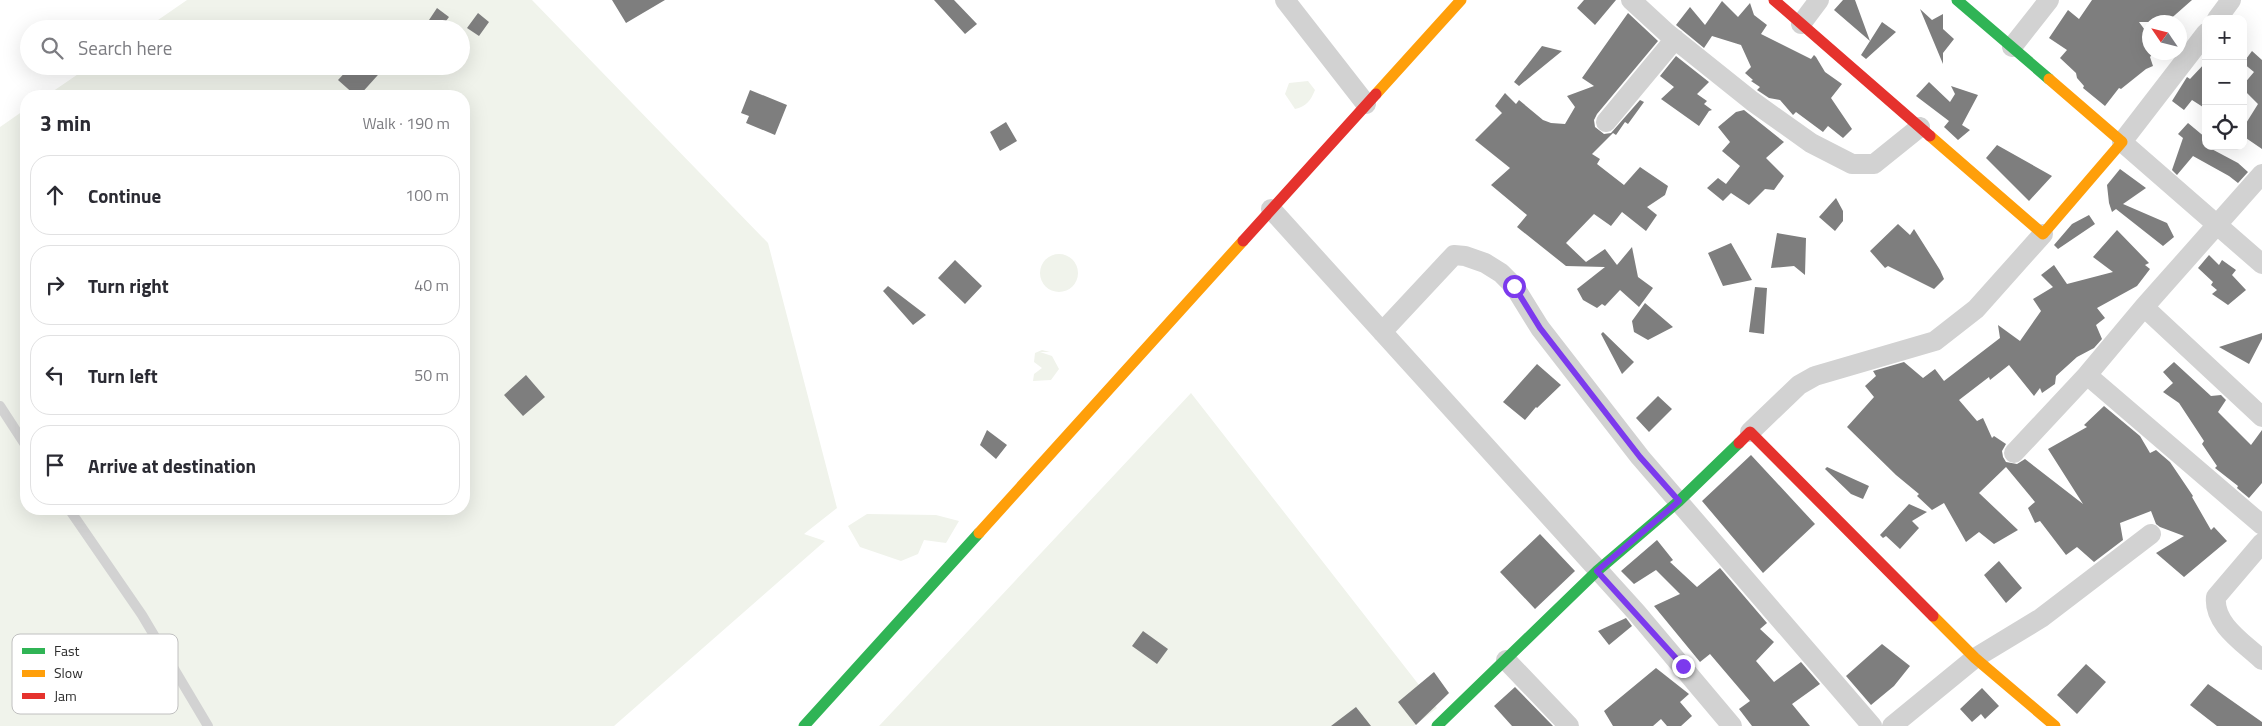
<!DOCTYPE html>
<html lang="en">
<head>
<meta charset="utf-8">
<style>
  :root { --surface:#fff; --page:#f2f2f3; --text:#2b2b33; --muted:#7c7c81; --line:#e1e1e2 }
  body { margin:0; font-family:"Titillium Web",sans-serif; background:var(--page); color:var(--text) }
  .controls { position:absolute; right:15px; top:15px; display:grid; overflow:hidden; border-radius:10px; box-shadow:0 5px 20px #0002 }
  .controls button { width:45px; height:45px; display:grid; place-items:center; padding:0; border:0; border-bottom:1px solid var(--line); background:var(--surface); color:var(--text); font:25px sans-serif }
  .compass { position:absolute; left:2142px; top:15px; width:45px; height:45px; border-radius:50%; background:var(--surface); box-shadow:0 5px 20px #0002; rotate:305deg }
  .stop { position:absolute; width:15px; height:15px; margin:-11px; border:4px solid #7c3aed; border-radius:50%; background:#fff }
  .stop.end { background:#7c3aed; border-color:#fff; box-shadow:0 1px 5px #0008 }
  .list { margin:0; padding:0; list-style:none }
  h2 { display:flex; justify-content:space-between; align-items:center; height:65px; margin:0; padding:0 20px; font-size:21px }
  h2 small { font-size:16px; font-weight:400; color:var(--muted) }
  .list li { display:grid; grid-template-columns:32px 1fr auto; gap:15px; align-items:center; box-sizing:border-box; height:80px; margin:0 10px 10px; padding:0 10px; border:1px solid var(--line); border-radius:20px }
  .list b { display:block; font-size:19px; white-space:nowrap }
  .list em { font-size:16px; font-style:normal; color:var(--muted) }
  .icon { flex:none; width:28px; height:28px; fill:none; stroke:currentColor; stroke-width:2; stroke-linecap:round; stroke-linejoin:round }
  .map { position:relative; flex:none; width:2262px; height:726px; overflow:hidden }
  .search { position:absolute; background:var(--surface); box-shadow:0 5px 20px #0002; left:20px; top:20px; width:450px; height:55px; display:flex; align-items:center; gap:12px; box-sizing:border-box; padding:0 18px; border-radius:28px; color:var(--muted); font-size:19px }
  .panel { position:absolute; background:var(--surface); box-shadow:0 5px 20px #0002; left:20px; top:90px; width:450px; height:425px; border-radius:20px }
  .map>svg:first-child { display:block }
  .green { fill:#f0f3eb }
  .building { fill:#7e7e7e }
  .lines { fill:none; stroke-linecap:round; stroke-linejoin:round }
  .lane { stroke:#d2d2d2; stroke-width:10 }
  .street { stroke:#d2d2d2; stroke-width:20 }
  .fast { stroke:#30b455; stroke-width:11 }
  .slow { stroke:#ff9f0a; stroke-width:11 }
  .jam { stroke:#e5322d; stroke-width:11 }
  .route { stroke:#7c3aed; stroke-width:6 }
  .key { fill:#fff; stroke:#c0c0c0; stroke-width:1 }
  .key-label { font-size:14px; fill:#2d2d2d }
</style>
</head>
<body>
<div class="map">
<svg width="2262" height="726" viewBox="0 0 2262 726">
  <rect width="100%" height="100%" fill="#fff"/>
  <path class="green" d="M187,0h345l236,243 69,265 -33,26 21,7 -211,185h-614v-599l26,-18v400h438v-413h-418l44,-30h371v-37h-316z
    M1308,81l7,9c-4,10 -9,17 -20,19l-10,-15 4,-11z
    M1040 273a19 19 0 1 1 38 0a19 19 0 1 1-38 0Z
    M1042,350l8,2h-10l12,4 7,13 -8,11 -18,1 1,-7 8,-6 -8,-6 1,-9z
    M1191,393l246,315 -23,18h-535z
    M867,514l69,1 23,6 -13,22 -22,-3 -6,14 -17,7 -41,-14 -12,-21z"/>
  <path class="building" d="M612,0h53l-39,23z
    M934,0h20l23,24 -12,10z
    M1584,0h32l-21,25 -18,-17z
    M1843,0h12l15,41 12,-19 14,10 -30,27 -5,-4 9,-14 -36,-31z
    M2092,0h100l-25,22h-28l11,15v15h4l-4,5 3,9 -7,3 -25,20 -2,-1 -14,18 -22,-18 1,-2 -7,-8 -1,-5 -16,-15 7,-8 -18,-12 19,-28 11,9z
    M1722,1l16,16 12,-14 4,12 13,10 -6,9 50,25 3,-4 2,2 9,15 17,12 -11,14 21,31 -9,9 -15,-12 -5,6 -27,-20 -3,3 -13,-15 -11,-2 -12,-8 3,-3 -9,-6 2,-1 -8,-7 6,-6 -10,-22 -29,-9 -8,12 -28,-23 14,-18 15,18z
    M437,8l12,9 -9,12h-5l-8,-6z
    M1920,9l12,11 11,-6v15l11,10 -11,14v11z
    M478,13l11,9 -10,14 -12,-8z
    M1628,13l30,28 -61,73 -3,6 1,7 9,7 7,-1 29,-33 4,2 -16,22 -3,-2 -9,13 -3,-2 -21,21 8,5 -3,5 27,21 16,-18 28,19 -3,9 -18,12 10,8 -11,16 -24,-19 -11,14 -17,-12 -28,29 20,19 19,-13 12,16 15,-18 6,30 15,11 -14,19 -19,-17 -15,16 -3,-2 -5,4 -14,-8 -6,-11 28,-22 -39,-1 -49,-39 10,-12 -36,-30 19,-17 -35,-28 27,-27 -7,-7 10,-13 11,11 3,-4 24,20 8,3 14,1 10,-17 -8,-11 27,-10 -12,-8z
    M1542,46l20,5 -43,35 -5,-4z
    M2252,51l10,9v89l-19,-13v-8l15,-24 -15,-15v-4l11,-13 -11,-9z
    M1676,56l33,26 -12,12 10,7 -3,3 8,6 -3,1 -10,15 -38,-27 13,-12 -14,-11z
    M2206,62v47l-14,-9 -8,10 -12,-9 15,-24 3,2z
    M351,66h35l-27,30h-3l-18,-16z
    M1929,82l21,20 5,-8 -4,-8 27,9 -16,30 8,5 -12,10 -14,-13 5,-6 -33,-25z
    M750,90l37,15 -12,30 -29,-12 3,-7 -8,-3z
    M1744,110l40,32 -18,16 18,18 -10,14 -9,-1 -16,16 -18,-12 -8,8 -16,-13 11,-10 8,6 14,-18 -18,-15 8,-9 -12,-15 18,-15z
    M1006,122l11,19 -17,10 -10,-19z
    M2188,123l18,15v8l32,17 10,9 -10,11 -9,-7 -36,-20 -16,19 -5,-5 11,-32 -5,-4z
    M1997,145l55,31 -23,25 -43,-43z
    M2120,169l26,19 -23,16 44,19 7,14 -11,9 -47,-37 -4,3 -3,-9 -2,-18z
    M1836,198l7,13v10l-8,10 -16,-14z
    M2089,215l6,9 -37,25 -4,-4 18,-21z
    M1898,224l12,11 4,-6 26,41 4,9 -10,10 -46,-23 -3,2 -15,-17z
    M2117,230l32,33 -4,2 5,4 -13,17 -40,22 8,10 -9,7 6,14 -8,9 -17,9 -21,19 -1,8 -13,9 -2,-5 -6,8 -25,-31 -19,15 -1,-3 -30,23 18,21 6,-3 9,20 2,-2 12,8 -4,7 1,6 3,5 11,2 8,-5 58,45 -35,-55 39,-22 -3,-2 20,-19 36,30 10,17 6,-3 14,12 23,34 -1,1 19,33 3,-3 13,14 -43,36 -28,-24 28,-17 -24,-9 -4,-3 -5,-13 -31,12 3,17 -29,22 -17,-15 -11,8 -26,-34 -5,2 -7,-15 7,-6 -29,-35 -27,26 39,37 -24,14 -15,-12 -13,10 -22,-39 -12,7 -15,-14 2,-2 -23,-19 -49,-48 27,-30 -9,-11 11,-10 -3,-5 31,-9 19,16 12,-9 9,12 56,-43 -2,-13 22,16 21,-30 -8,-12 20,-12 -12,-12 13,-10 13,19 46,-12 -20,-15z
    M1777,233l29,5 -1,37 -11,-9 -23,2z
    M1731,243l21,37 -29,6 -15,-33z
    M2209,255l10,10 3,-5 14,10 -4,5 14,15 -18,15 -16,-11 5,-4 -6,-5 2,-3 -15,-14z
    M955,260l27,26 -17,18 -27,-26z
    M888,286l38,29 -13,10 -30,-34z
    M1755,287l12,1 -3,46 -15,-2z
    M1645,303l28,24 -25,13 -14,-8 -2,-11z
    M1603,332l31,30 -12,12 -21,-40z
    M2262,333v6l-13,25 -30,-17z
    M2174,362l37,34 10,-1 5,5 -8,12 33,33 11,-15v53l-13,15 -12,-10 1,-2 -23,-18 2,-2 -15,-22 2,-3 -25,-38 -16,-11 10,-9 -10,-11z
    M1537,364l24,21 -24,23 -1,-1 -11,13 -22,-18z
    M526,375l19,22 -22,19 -19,-21z
    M1658,396l14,13 -23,23 -13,-14z
    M987,430l20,15 -11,14 -16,-14z
    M1751,455l64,69 -52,49 -61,-72z
    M1827,467l42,19 -6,13 -12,-5 -26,-25z
    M1909,504l18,8 -15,9 7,7 -19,21 -14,-13 -3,2 -3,-3z
    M1540,534l35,37 -40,38 -35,-37z
    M1657,540l16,20 -3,2 27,25 23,-19 47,55 -7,6 14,13 -18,19 18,21 27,-20 19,22 -28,20 18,22h-58l-13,-17 11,-8 -40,-47 -10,8 -46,-56 26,-12 -24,-24 -22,14 -13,-13z
    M1999,561l23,27 -16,15 -22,-28z
    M1626,618l6,8 -23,19 -11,-14z
    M1143,631l25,18 -11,15 -25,-18z
    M1882,644l28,22 -16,20 -23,19 -25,-29z
    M2086,664l20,18 -29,32 -20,-19z
    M1656,668l33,26 -9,8 12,14 -11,10h-14l-6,-7 -8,7h-40l-9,-15z
    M1434,672l15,21 -33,32 -18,-23z
    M2208,684l54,38v4h-45l-27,-21z
    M1515,687l38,39h-41l-18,-20z
    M1982,688l17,18 -14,13 -4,-5 -9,8 -12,-13z
    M1356,707l15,19h-40z"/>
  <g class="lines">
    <path class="lane" d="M0,406l26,40
      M69,509l73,106 66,111"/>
    <path class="street" d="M1285,0l81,104
      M1631,0l36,33 85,68 59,42 41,21h22l46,-37
      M2217,19l14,-19
      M1801,24l18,-24
      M2206,33l-84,109 140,122
      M2012,47l37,-47
      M1606,122l69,-83
      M2262,174l-118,133 118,110
      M1271,209l365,403 96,114
      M2144,307l-57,68 175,150
      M1382,332l72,-77 11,1 20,7 16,10 13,13 26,42 100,129 232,269
      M1750,432l49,-47 16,-9 120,-35 41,-32 67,-75
      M2014,453l73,-78
      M2262,543l-46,54c-3,27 28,46 46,63
      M1506,660l63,66
      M1892,726l83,-68 66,-40 110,-84"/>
    <path class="fast" d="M1957,0l92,79
      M804,726l175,-193
      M1437,726l160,-155 82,-70 60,-58"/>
    <path class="slow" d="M1376,94l85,-94
      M1930,136l113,98 79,-92 -73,-63
      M979,533l264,-292
      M1933,616l42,42 80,68"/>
    <path class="jam" d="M1774,0l156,136
      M1243,241l133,-147
      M1739,443l11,-11 183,184"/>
  </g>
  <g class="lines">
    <path class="route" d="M1514,286l26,42 100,129 39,44 -82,70 86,95"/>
  </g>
  <rect x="12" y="634" width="166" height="80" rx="8" class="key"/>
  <rect x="22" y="648" width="23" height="6" fill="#30b455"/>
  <rect x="22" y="670" width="23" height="7" fill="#ff9f0a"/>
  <rect x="22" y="693" width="23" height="6" fill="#e5322d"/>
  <g class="key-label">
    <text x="54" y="656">Fast</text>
    <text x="54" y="678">Slow</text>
    <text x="54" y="701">Jam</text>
  </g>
</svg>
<div class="controls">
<button>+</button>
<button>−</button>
<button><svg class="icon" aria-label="locate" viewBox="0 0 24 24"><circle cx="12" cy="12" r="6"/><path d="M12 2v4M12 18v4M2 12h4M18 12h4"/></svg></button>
</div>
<svg class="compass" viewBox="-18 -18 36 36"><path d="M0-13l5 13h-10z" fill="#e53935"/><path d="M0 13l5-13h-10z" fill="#7c7c81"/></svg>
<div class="stop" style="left:1514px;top:286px"></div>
<div class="stop end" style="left:1683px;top:666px"></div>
<div class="search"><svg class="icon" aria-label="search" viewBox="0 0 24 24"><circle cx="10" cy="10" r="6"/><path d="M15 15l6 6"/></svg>Search here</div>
<section class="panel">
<h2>3 min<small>Walk · 190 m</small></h2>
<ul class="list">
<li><svg class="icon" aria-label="ahead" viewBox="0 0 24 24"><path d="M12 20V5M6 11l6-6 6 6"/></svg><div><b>Continue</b></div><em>100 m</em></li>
<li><svg class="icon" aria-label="right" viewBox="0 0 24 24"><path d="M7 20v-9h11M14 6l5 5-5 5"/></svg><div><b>Turn right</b></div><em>40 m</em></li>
<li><svg class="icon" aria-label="left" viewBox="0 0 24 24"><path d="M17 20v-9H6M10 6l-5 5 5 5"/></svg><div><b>Turn left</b></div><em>50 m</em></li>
<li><svg class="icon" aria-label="arrive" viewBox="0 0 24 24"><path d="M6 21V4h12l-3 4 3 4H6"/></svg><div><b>Arrive at destination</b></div></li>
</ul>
</section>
</div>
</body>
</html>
